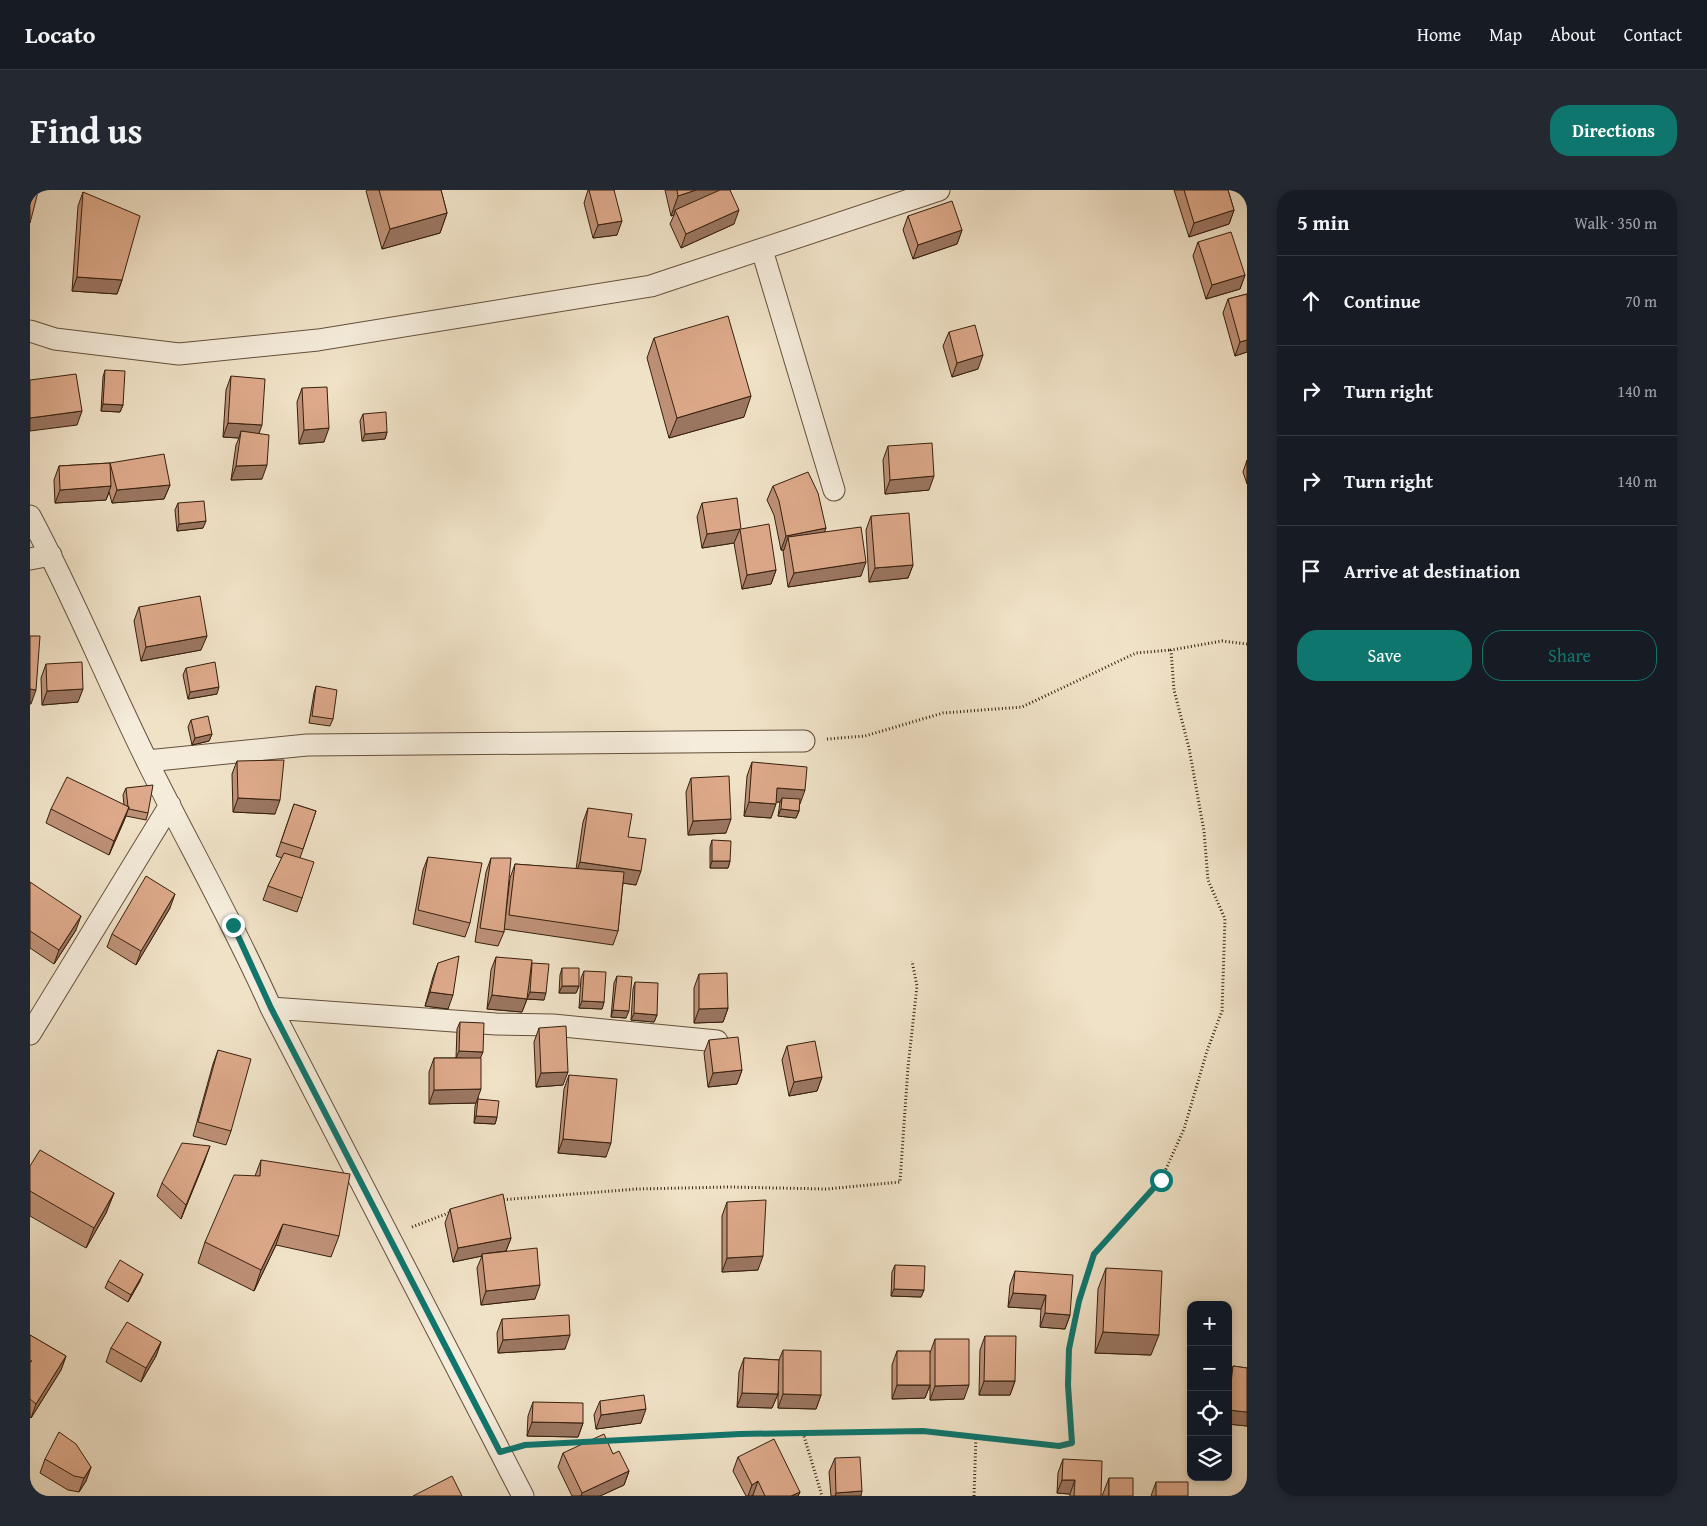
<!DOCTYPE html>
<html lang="en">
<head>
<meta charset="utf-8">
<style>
  :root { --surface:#171b24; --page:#242831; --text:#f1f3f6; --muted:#9ea1a6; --line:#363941; --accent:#0f766e }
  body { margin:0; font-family:"Gentium Book Plus",serif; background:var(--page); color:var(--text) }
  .controls { position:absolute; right:15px; bottom:15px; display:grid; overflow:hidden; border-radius:10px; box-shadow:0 2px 8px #0003 }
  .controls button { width:45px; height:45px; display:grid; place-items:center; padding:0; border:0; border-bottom:1px solid var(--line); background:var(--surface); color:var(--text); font:25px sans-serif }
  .stop { position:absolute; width:15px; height:15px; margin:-11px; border:4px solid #0f766e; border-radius:50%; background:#fff }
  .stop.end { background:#0f766e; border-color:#fff; box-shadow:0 1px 5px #0008 }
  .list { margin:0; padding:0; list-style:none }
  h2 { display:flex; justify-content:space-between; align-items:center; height:65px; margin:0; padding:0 20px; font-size:21px }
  h2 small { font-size:16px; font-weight:400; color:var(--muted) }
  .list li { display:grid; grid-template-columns:32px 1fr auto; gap:15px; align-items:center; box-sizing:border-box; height:90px; padding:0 20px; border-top:1px solid var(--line) }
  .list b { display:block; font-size:19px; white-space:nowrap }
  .list em { font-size:16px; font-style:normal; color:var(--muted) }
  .actions { display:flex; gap:10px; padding:15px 20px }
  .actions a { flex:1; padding:11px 0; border:1px solid var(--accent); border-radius:20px; text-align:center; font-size:18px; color:var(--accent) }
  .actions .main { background:var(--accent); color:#fff }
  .icon { flex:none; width:28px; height:28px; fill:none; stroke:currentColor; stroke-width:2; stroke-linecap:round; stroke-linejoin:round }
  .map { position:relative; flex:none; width:1217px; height:1306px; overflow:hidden; border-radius:20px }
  header { display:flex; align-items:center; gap:30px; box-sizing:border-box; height:70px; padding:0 25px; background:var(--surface); border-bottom:1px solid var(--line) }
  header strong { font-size:24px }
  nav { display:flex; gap:28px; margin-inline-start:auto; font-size:18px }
  .intro { display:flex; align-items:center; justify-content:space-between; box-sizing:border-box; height:120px; padding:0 30px }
  h1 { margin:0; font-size:35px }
  .button { padding:12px 22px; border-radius:20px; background:var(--accent); color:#fff; font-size:18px; font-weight:700 }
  main { display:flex; gap:30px; padding:0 30px }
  aside { flex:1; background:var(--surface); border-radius:20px; box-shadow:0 2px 8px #0003 }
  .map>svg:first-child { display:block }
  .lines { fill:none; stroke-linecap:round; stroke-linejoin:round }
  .street-casing { stroke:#64503c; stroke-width:23 }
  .path { stroke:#361f0d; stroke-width:3; stroke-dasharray:1 2.5; stroke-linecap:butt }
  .street { stroke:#f5ecdb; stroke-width:21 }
  .wall { fill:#be9177; stroke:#361f0d }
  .shaded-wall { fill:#9b7661; stroke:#361f0d }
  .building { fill:#dda98a; stroke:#361f0d }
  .route { stroke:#0f766e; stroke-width:6 }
</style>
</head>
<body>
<header>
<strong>Locato</strong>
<nav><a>Home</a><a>Map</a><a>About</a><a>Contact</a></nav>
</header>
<div class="intro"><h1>Find us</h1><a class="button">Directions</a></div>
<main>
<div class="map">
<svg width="1217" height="1306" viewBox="0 0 1217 1306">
  <rect width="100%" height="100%" fill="#f0e2c7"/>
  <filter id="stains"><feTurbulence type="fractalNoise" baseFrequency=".004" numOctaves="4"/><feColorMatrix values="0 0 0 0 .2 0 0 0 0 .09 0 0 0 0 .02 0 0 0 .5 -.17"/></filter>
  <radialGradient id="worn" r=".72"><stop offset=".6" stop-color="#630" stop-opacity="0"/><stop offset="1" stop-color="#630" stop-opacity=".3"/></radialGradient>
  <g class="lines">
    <g class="street-casing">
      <path id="street" d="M732,60l72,240
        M0,141l25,8 124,15 139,-14 333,-54 288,-96
        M0,326c43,80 77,164 117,245 41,83 87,163 124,247l252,488
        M0,369l21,-4
        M117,571l160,-16 497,-4
        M241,818l225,16 57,1 164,16
        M0,844l140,-229"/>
    </g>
    <path class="path" d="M797,549l38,-3 78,-23 79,-6 114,-54 35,-3
      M470,1010l137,-11 92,-2 98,2 73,-7 8,-115 9,-81 -5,-25
      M382,1037l39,-15
      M773,1243l19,63
      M575,1251l135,-7 183,-3 136,15 14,-3 -5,-58 1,-36 10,-48 15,-47 67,-74 23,-51 23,-78 15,-40 3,-92 -17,-39 -4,-49 -15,-83 -15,-58 -3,-40 51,-9 25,3
      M495,1255l66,-3
      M944,1306l2,-60"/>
    <use href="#street" class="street"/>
  </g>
  <path class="wall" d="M337,0h74l6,23 -7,20 -58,16 -16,-58z
    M558,0h26l3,45 -24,3 -9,-35z
    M635,0h65l4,34 -53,24 -11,-24 4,-9 -3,1z
    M1144,0h54l6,20 -5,14 -40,13z
    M53,2l39,88 -5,14 -45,-3 6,-85z
    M878,26l54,14 -5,14 -44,15 -10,-29z
    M1168,52l47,33 -5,14 -34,10 -13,-43z
    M1217,104v58l-12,4 -12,-43 5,-14z
    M919,142l29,37 -26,8 -9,-31z
    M624,148l90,79 -75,21 -22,-80z
    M75,180l18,35 -3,7 -19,-1 2,-34z
    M201,186l28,58 3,45 -31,1 5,-35 3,-7 -16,-1 3,-47z
    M272,198l22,54 -25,2 -2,-42z
    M333,224l24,18 -2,7 -23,2 -2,-20z
    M858,256l41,44 -44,4 -2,-34z
    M1217,270v24l-4,-12z
    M80,273l60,22 -6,14 -52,4 -3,-11 -3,8 -51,3 -1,-23 5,-14z
    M743,296l53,42 -2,4 37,44 -73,11 -5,-36 1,-1h-3l-7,-35 -7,-15z
    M148,313l25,25 -26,3 -2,-21z
    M672,313l39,26 35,41 -5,14 -29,5 -8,-46 -32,5 -5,-31z
    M841,326l42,49 -5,13 -39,4 -3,-52z
    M109,417l62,43 -60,11 -7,-40z
    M16,474l32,38 -36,3 -1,-27z
    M156,478l31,26 -29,5 -5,-24z
    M286,496l17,33 -3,7 -21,-3 5,-30z
    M161,530l21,14 -3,7 -17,4 -4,-18z
    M207,571l38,53 -42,-2 -1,-38z
    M722,572l48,42h-1v7l-3,7 -18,-2 2,-14h-4l-5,16 -27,-2 3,-40z
    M661,588l35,55 -38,2 -2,-43z
    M96,598l22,25 -2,7 -20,-4 -17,39 -63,-32 5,-14 73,-4 -1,-10z
    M264,614l22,7 -16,47 2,40 -5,14 -34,-12 5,-14 14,-28 -6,-2z
    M558,618l40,29 8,48 -13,-2 -5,48 -5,14 -109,-16 6,-51 5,-14 61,5 7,-47z
    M682,650l18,21 -2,7h-18v-21z
    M398,667l42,66 -5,14 -52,-13 10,-54z
    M461,668l13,74 -6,14 -23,-4 11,-70z
    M0,692l46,48 -22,34 -24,-16z
    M140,718l-34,57 -29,-18 5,-13z
    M466,767l35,9 1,-3 12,37 -17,-1 -5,13 -35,-3 4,-39z
    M408,773l10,46 -23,-3 8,-29z
    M532,778l17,18 -3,7h-17l1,-18z
    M554,781l20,31 -2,7 -23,-1 2,-30z
    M669,784l29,34 -5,14 -29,1v-35z
    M587,786l9,42 -15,-1 3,-34z
    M605,792l22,33 -3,7 -23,-2 2,-31z
    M430,832l20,36 -2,41 19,18 -2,7 -21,-1 1,-17 1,-3 -47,1v-32l5,-14h22l1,-29z
    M509,838l24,57 -27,2 -2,-45z
    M679,850l33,30 -5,14 -29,3 -4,-34z
    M757,856l35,31 -5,14 -28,5 -7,-36z
    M188,860l13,81 -5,14 -33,-9 20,-72z
    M539,885l37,82 -48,-4 6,-64z
    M175,970l-24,59 -24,-23 5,-13z
    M231,970l78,76 -8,21 -55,-12 -22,46 -56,-28 7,-21 50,-66z
    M0,976l84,27 -8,20 -20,35 -56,-32z
    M697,1012l31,68 -36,2v-56z
    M420,1019l61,29 -5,13 29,48 -54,6 -4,-37 5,-12 -29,6 -8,-39z
    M865,1075l29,25 -3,7 -30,-1 1,-24z
    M1076,1078l45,87 -56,-2 3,-64z
    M985,1081l55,44 -5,14 -25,-2 1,-18 -33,-2 2,-22z
    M78,1091h32l-12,21 -23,-14z
    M472,1129l63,30 -67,4 -1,-20z
    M0,1145l36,21 -5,14 -30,48 -1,-1z
    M955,1146l30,45 -5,14h-31l1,-45z
    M905,1149l29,60 -34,1v-15l-5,13 -33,1v-34l5,-14 33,2z
    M131,1152l-5,14 -15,26 -35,-20 5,-14z
    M753,1160l38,45 -5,14 -38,-1v-17v3l-6,14 -35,-1 2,-35 5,-14 35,2z
    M1203,1176l14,2v58l-19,-2v-46z
    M570,1211l41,22 -45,6 -2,-14z
    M503,1212l50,21 -5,14 -51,-1 1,-20z
    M533,1263l50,1 16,17 -5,14 -24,11h-28l-14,-29z
    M708,1267l62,35 -2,4h-45v-1l-2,1h-5l-13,-25z
    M805,1268l26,38h-30l-2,-24z
    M15,1269l46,8 -5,14 -7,11 -11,-2 -28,-17z
    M1033,1269l38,37h-31v-2l-13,-1 1,-20z
    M1079,1288v18h-7z
    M1126,1292l32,14h-37z"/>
  <path class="shaded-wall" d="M666,0h31l-52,20 -1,5 -3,1 7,-20z
    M709,20l-5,14 -53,24 5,-14z
    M1204,20l-5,14 -40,13 5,-14z
    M417,23l-7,20 -58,16 8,-20z
    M592,31l-5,14 -24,3 5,-13z
    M932,40l-5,14 -44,15 5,-14z
    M1215,85l-5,14 -34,10 6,-14z
    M47,87l45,3 -5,14 -45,-3z
    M1217,150v12l-12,4 5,-14z
    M953,165l-5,14 -26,8 5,-14z
    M721,206l-7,21 -75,21 8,-20z
    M73,214l20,1 -3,7 -19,-1z
    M52,221l-5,14 -47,6v-13z
    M198,233l34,2 -5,14 -16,-8 -2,7 -16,-1z
    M299,238l-5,14 -25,2 5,-14z
    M357,242l-2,7 -23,2 3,-7z
    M237,275l-5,14 -31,1 5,-14z
    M904,286l-5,14 -44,4 5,-14z
    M140,295l-6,14 -52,4 5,-13z
    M81,296l-5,14 -51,3 5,-13z
    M176,331l-3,7 -26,3 2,-7z
    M796,338l-5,14 -33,-5 -4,13h-3l5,-14z
    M710,339l-6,14 -32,5 5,-14z
    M836,372l-5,14 -73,11 6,-14z
    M883,375l-5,13 -39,4 6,-14z
    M746,380l-5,14 -29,5 5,-14z
    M177,446l-6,14 -60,11 5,-14z
    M189,497l-2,7 -29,5 2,-7z
    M0,499l6,1 -5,14h-1z
    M53,499l-5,13 -36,3 5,-14z
    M182,544l-3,7 -17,4 3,-7z
    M747,598l28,2 -5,14 -18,-1v-5l-2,4h-8z
    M208,608l42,2 -5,14 -42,-2z
    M719,612l27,2 -5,14 -27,-2z
    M99,617l-5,14 -15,34 5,-14z
    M751,619l18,2 -3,7 -18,-2z
    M701,629l-5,14 -38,2 5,-14z
    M682,671h18l-2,7h-18z
    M550,672l61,9 -5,14 -61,-9z
    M145,704l-5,14 -34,57 5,-14z
    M51,726l-5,14 -22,34 5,-14z
    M532,796h17l-3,7h-17z
    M400,802l23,3 -5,14 -23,-3z
    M500,802l16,1 -2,7 -17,-1z
    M462,805l35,4 -5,13 -35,-3z
    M552,811l22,1 -2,7 -23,-1z
    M698,818l-5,14 -29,1 5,-14z
    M583,820l16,1 -3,7 -15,-1z
    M604,823l23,2 -3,7 -23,-2z
    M429,861l24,1 -3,7 -24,-1z
    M712,880l-5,14 -29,3 5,-14z
    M538,882l-5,13 -27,2 5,-14z
    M792,887l-5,14 -28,5 5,-14z
    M451,899l-5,14 -47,1 5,-14z
    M446,926l21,1 -2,7 -21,-1z
    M533,949l48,4 -5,14 -48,-4z
    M180,956l-5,14 -24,59 5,-14z
    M84,1003l-8,20 -20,35 8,-20z
    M253,1034l-7,21 -22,46 7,-21z
    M481,1048l-5,13 -24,3v2l-29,6 5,-14z
    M733,1066l-5,14 -36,2 5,-14z
    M113,1084l-3,7 -12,21 3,-7z
    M510,1095l-5,14 -54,6 5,-14z
    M864,1099l30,1 -3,7 -30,-1z
    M983,1103l33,2 -5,14 -33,-2z
    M1015,1123l25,2 -5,14 -25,-2z
    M1073,1142l56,3 -8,20 -56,-2z
    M540,1145l-5,14 -67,4 5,-13z
    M131,1152l-5,14 -15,26 5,-14z
    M36,1166l-5,14 -30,48 5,-14z
    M954,1191h31l-5,14h-31z
    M867,1195h33l-5,13 -33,1z
    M939,1195l-5,14 -34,1 5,-14z
    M712,1203l36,1 -6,14 -35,-1z
    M753,1204l38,1 -5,14 -38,-1z
    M616,1219l-5,14 -45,6 5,-14z
    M1198,1220l19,2v14l-19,-2z
    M502,1232l51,1 -5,14 -51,-1z
    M61,1277l-5,14 -7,11 5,-14z
    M599,1281l-5,14 -24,11h-19l1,-3z
    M1032,1290h13l-5,14 -13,-1z
    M728,1291l-5,14 -2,1h-3l4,-11z
    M832,1301l-1,5h-26l1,-3z
    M770,1302l-2,4h-7z"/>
  <path class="building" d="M0,0l8,2 -8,31z
    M349,0h62l6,23 -57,16z
    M559,0h25l8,31 -24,4z
    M647,0h19l-18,6z
    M690,0h10l9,20 -53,24 -11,-24z
    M1154,0h44l6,20 -40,13z
    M53,2l57,24 -18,64 -45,-3z
    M922,11l10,29 -44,15 -10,-29z
    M1201,42l14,43 -33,10 -14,-43z
    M1217,104v46l-7,2 -12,-43z
    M698,126l23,80 -74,22 -23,-80z
    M945,135l8,30 -26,8 -8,-31z
    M75,180l20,1 -2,34 -20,-1z
    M46,184l6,37 -52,7v-38z
    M201,186l34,3 -3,46 -34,-2z
    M297,197l2,41 -25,2 -2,-42z
    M356,222l1,20 -22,2 -2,-20z
    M211,241l28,4 -2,30 -31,1z
    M902,253l2,33 -44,4 -2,-34z
    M134,264l6,31 -53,5 -7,-27z
    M80,273l1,23 -51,4 -1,-24z
    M778,282l10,21 8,35 -40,8 -7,-35 -6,-15z
    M707,308l4,31 28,-5 7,46 -29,5 -7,-46 -33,5 -5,-31z
    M174,311l2,20 -27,3 -1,-21z
    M879,323l4,52 -38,3 -4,-52z
    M831,337l5,35 -72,11 -6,-36z
    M170,406l7,40 -61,11 -7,-40z
    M0,446h10l-4,54 -6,-1z
    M52,472l1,27 -36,2 -1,-27z
    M185,472l4,25 -29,5 -4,-24z
    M286,496l21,4 -4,29 -21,-3z
    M178,526l4,18 -17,4 -4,-18z
    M254,570l-4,40 -42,-2 -1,-37z
    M722,572l55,5 -2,23 -28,-2 -1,16 -27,-2z
    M699,586l2,43 -38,2 -2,-43z
    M37,587l62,30 -15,34 -63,-32z
    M123,595l-5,28 -19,-4v-2h-1l-2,-19z
    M752,608l18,1 -1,12 -18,-2z
    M264,614l22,7 -13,38 -22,-7z
    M558,618l44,6 -4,23 18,2 -5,32 -61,-9z
    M682,650l19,1 -1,20h-18z
    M254,663l30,9 -12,36 -34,-12z
    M398,667l54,6 -12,60 -52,-13z
    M461,668h20l-7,74 -24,-4z
    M485,674l109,8 -6,59 -109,-16z
    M116,686l29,18 -34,57 -29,-17z
    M0,692l51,34 -22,34 -29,-19z
    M429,766l-6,39 -23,-3 8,-29z
    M466,767l36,3 -5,39 -35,-4z
    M502,773l17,1 -3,29 -16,-1z
    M532,778h17v18h-17z
    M554,781l22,1 -2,30 -22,-1z
    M697,783l1,35 -29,1v-35z
    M587,786l15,1 -3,34 -16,-1z
    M605,792l23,1 -1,32 -23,-2z
    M430,832l24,1 -1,29 -24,-1z
    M536,836l2,46 -27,1 -2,-45z
    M708,847l4,33 -29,3 -4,-33z
    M785,851l7,36 -28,5 -7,-36z
    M188,860l33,9 -20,72 -33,-9z
    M404,868h47v31l-47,1z
    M539,885l48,4 -6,64 -48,-4z
    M448,909l21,2 -2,16 -21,-1z
    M152,953l28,3 -24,59 -24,-22z
    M10,960l74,43 -20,35 -64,-37v-25z
    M231,970l89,14 -11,62 -56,-12 -22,46 -56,-28 29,-67 26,1z
    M473,1004l8,44 -53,10 -8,-39z
    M736,1010l-3,56 -36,2v-56z
    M507,1058l3,37 -54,6 -4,-37z
    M90,1070l23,14 -12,21 -23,-14z
    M865,1075l30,1 -1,24 -30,-1z
    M1076,1078l56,3 -3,64 -56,-3z
    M985,1081l58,4 -3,40 -25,-2 1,-18 -33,-2z
    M539,1125l1,20 -67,5 -1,-21z
    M97,1132l34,20 -15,26 -35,-20z
    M0,1145l36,21 -30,48 -6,-5v-36l2,-2 -2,-1z
    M955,1146h31l-1,45h-31z
    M905,1149h34v46l-34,1z
    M753,1160l38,1v44l-38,-1z
    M867,1161h33v34h-33z
    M714,1168l35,2 -1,34 -36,-1z
    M1203,1176l14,2v44l-19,-2z
    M614,1205l2,14 -45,6 -1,-14z
    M503,1212l50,1v20l-51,-1z
    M29,1242l17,12 15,23 -7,11 -10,-2 -29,-17z
    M574,1244l9,20 6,-3 10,20 -47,22 -19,-40z
    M744,1249l26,53 -9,4h-26l-7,-15 -6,4 -14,-28z
    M830,1267l2,34 -26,2 -1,-35z
    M1033,1269l39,2 -1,35h-27l1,-16h-13z
    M422,1286l10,20h-49z
    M1079,1288h24v18h-24z
    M1126,1292h32v14h-32z"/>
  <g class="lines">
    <path class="route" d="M203,735l38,83 229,444 25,-7 215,-11 183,-3 136,15 13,-3 -4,-58 1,-36 10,-48 15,-47 67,-74"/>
  </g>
  <rect width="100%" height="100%" filter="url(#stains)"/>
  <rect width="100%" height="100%" fill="url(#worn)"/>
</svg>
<div class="controls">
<button>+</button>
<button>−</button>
<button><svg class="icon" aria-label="locate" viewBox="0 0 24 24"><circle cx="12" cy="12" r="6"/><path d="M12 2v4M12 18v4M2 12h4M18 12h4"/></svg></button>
<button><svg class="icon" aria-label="layers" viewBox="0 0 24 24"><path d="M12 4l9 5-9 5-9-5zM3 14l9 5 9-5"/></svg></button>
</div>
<div class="stop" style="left:1131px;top:990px"></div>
<div class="stop end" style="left:203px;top:735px"></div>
</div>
<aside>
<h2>5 min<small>Walk · 350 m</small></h2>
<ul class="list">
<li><svg class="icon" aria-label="ahead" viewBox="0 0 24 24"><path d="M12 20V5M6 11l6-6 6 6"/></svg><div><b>Continue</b></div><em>70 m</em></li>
<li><svg class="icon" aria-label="right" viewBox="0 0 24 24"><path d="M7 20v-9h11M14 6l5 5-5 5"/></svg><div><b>Turn right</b></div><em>140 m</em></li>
<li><svg class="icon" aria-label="right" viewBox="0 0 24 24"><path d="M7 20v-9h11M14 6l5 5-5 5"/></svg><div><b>Turn right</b></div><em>140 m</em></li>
<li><svg class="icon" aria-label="arrive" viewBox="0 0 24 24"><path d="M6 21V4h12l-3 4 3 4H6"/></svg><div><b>Arrive at destination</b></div></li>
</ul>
<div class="actions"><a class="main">Save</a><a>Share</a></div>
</aside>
</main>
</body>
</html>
